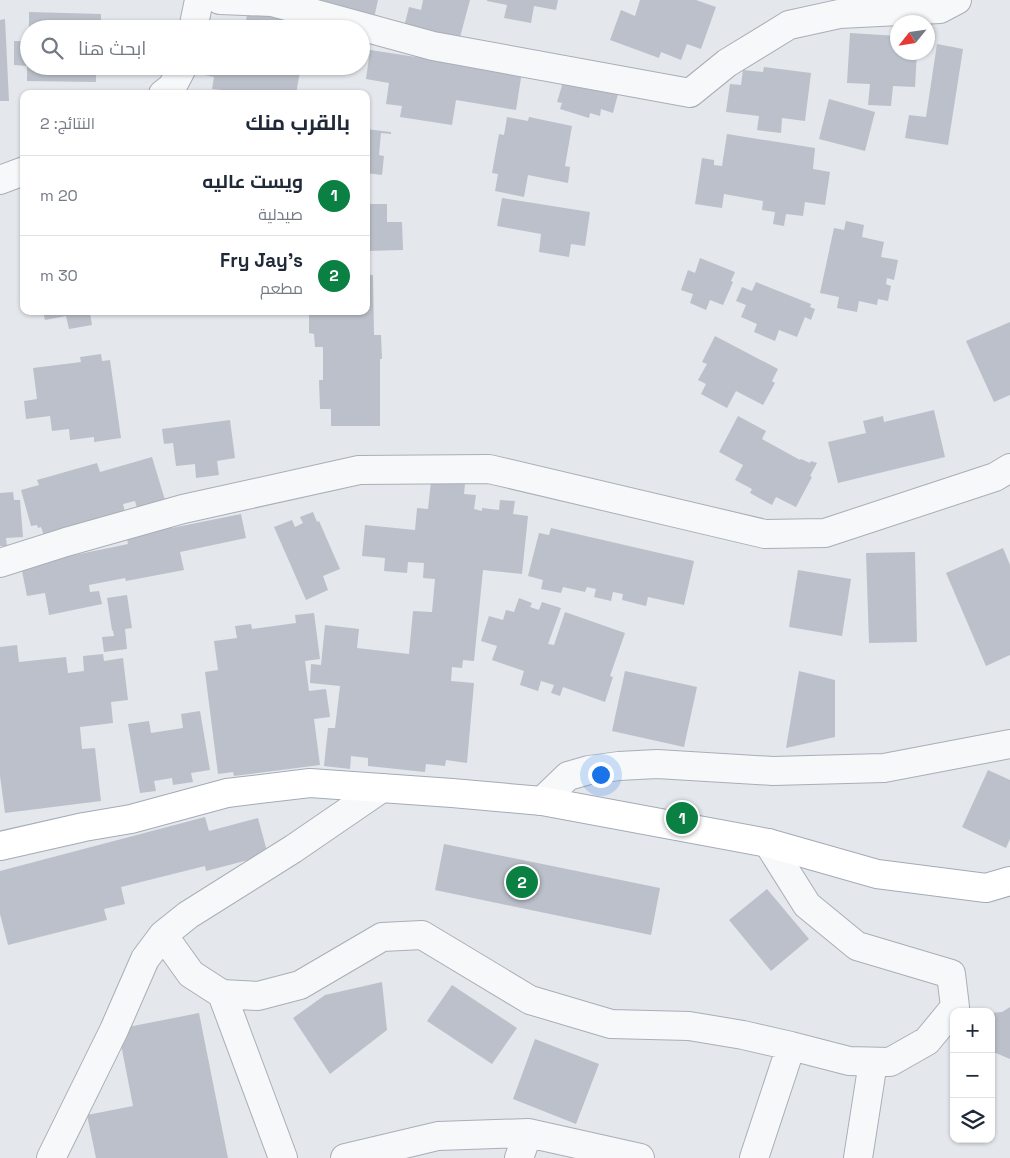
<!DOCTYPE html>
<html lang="ar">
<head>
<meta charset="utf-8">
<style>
  :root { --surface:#fff; --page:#f6f6f7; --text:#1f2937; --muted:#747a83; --line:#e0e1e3; --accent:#0b8043 }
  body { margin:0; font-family:"Space Grotesk",Cairo,sans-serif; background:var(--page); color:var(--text); direction:rtl }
  .controls { position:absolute; right:15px; bottom:15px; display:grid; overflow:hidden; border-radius:10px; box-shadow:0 1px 4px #0004 }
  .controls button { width:45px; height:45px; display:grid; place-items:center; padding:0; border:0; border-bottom:1px solid var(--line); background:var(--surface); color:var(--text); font:25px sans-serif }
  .compass { position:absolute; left:890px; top:15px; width:45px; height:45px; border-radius:50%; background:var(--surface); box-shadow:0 1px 4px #0004; rotate:240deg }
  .you { position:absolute; left:600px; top:774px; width:18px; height:18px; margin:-12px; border:4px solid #fff; border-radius:50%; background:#1a73e8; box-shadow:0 0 0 8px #1a73e833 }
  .badge { display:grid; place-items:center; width:32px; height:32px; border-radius:50%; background:var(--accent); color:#fff; font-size:16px; font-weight:700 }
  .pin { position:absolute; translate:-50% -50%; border:2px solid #fff; box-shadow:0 1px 5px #0006 }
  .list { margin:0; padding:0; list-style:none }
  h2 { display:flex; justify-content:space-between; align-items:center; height:65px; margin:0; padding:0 20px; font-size:21px }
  h2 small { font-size:16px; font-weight:400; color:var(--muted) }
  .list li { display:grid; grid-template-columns:32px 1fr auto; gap:15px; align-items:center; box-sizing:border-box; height:80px; padding:0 20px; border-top:1px solid var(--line) }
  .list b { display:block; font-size:19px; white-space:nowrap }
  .list p { margin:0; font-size:16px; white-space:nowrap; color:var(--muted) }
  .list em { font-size:16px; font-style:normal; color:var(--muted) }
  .icon { flex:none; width:28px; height:28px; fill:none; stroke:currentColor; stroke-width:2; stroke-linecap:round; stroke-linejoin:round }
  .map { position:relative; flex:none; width:1010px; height:1158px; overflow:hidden; direction:ltr }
  .search { position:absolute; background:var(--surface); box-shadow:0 1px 4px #0004; left:20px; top:20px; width:350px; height:55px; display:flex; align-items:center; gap:12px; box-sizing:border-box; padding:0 18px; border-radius:28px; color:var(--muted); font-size:19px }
  .panel { position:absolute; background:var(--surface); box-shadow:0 1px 4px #0004; left:20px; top:90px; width:350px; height:225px; border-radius:10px; direction:rtl }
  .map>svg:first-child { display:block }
  .building { fill:#bbc0ca }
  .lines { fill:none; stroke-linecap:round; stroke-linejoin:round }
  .minor-casing { stroke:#a9aeb7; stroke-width:30 }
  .major-casing { stroke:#a3abb8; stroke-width:30 }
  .minor { stroke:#f7f8fa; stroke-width:28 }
  .major { stroke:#fff; stroke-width:28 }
</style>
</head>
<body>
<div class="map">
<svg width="1010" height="1158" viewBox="0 0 1010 1158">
  <rect width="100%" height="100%" fill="#e4e7ec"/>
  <path class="building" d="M303,0h75l-4,18z
    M423,0h47l-11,41 -55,-14 5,-20 12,3z
    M487,0h71l-2,10 -22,-4 -3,17 -27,-5 3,-13 -20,-4z
    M640,0h56l20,7 -15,42 -14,-5 -6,16 -20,-8 -2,6 -49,-18 11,-30 14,6z
    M248,9l60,9 -1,11h-76v-5l14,2z
    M29,12l72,2v15h-72z
    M5,19l4,82h-9v-81z
    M850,33l48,3v16h19l-2,35 -22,-1 -2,20 -23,-1 2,-21 -23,-1z
    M14,41h15v25h67v16l-69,-1v-15l-13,-1z
    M937,44l26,5 -15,96 -43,-7 4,-23 17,2z
    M370,50l119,18 34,-3 -7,45 -60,-10 -4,25 -52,-8 2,-11 -16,-2 3,-21 -23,-4z
    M206,66h95l-5,28h-75l1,-4 -10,-1 2,-12 -9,-2z
    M764,67l47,6 -6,48 -23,-3 -1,15 -24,-3 2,-14 -33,-4 4,-28 11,1 2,-15 20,2z
    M564,79l54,15 -5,19 -12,-4 -1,7 -10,-3 -1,5 -29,-9 2,-6 -5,-1z
    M829,99l46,13 -10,39 -46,-12z
    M507,117l21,4 1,-4 43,9 -7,40 5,1 -2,16 -40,-8 -4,22 -29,-6 3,-17 -6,-1 7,-39 5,1z
    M366,129l25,3v2l-10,-1 -2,22 5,1 -2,19 -16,-2z
    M727,134l88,14 -2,21 17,3 -5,33 -20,-3 -2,14 -17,-2 -2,12 -11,-2 2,-12 -13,-2 1,-9 -39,-7 -2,14 -27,-4 7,-46 12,2v5l8,1z
    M502,198l88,14 -5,34 -14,-2 -2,13 -30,-5 2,-18 -44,-8z
    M366,204h21v18h15l1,28 -37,1z
    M846,221l18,4 -2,12 22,5 -3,15 17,3 -4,20 -7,-2 -1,6 5,2 -3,15 -10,-2 -1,6 -18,-4 -2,11 -20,-4 2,-11 -19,-4 14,-65 10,2z
    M700,258l35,14 -4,9 2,1 -10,23 -13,-5 -4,10 -16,-7 3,-9 -12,-4 7,-20 7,3z
    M366,275h7l1,60h7l1,24h-2v67h-49v-17h-11l-1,-29h4v-33h-8l-1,-13 -5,-1v-22h57z
    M756,282l55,22 -1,3 5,2 -4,11 -6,-3 -8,20 -18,-7 -4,11 -21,-9 3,-8 -16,-7 5,-12 -10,-4 6,-14 10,4z
    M43,311h53v1l-6,1 2,12 -23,4 -3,-13 -21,4z
    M1010,322v73l-16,7 -28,-61z
    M715,336l63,33 -6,12 3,2 -12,22 -27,-14 -9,17 -26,-14 5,-10 -8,-4 9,-16 -5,-2z
    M101,354l1,7 8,-1 11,78 -27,4v-5l-24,3 -1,-11 -17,2 -2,-15 -24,3 -2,-18 13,-2 -4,-31 48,-6 -1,-5z
    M934,410l11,47 -107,26 -10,-41 38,-9 -3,-12 20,-5 1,6z
    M738,416l28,15 -4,8 38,21 1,-1 9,4 1,-2 6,2 -7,13 2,1 -16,30 -20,-10 -4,8 -22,-12 2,-4 -17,-9 8,-15 -24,-13z
    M230,420l5,38 -18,3 2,14 -23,3 -1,-14 -19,2 -3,-23 -9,1 -2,-15z
    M152,457l13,43 -28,8 -2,-7 -12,3 2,8 -81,24 -3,-9 -3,1 -1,-3 -6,1 -10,-36 18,-5 -2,-5 60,-17 3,9z
    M431,481l34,3 -1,10 12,1 -2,14 8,2v-3l17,2 1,-10 15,1 -2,13 15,2 -6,58 -39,-4 -9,91 -11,-1 -1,8 -10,-1 -1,14 23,2 -7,80 -21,-3 -1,6 -19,-2 -1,8 -57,-6v-8l-17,-2 -1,13 -26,-3 4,-38h7l5,-42 -30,-3 1,-19 10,1 4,-40 34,4 -2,19 52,6 4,-43 19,1 3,-33 -12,-1 1,-15 -16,-1 -1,11 -23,-2 1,-13 -23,-2 3,-31 50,5 2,-22 11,1z
    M13,492l1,8h6l3,37 -17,1 1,8h-7v-53z
    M313,512l4,10 2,-1 21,48 -17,7 5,14 -22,10 -32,-73 18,-7 3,7 8,-4 -3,-6z
    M241,514l5,24 -66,14 4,18 -58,11 -1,-3 -36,7 1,7 9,-1 3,13 -53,11 -4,-22 -18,3 -6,-30 107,-22 -2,-11 46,-9v4z
    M551,528l143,33 -10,44 -36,-8 -2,9 -24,-6 1,-6 -10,-2 -2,9 -17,-4 2,-8 -9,-2 -2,5 -22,-5 -2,6 -20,-4 2,-9 -15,-4 11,-43 10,2z
    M1003,548l7,17v90l-24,11 -40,-93z
    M915,552l2,90 -48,1 -3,-90z
    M798,570l53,9 -9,57 -53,-9z
    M127,595l5,33 -7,1 2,20 -23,3 -2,-15 12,-1 -1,-5 -1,-1 -5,-32z
    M519,598l13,5 -2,4 9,3 3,-8 19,6 -13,36 6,1 11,-33 60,21 -15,43 3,1 -8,25 -42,-15 -3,9 -9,-3 3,-8 -13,-4 -3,10 -18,-6 4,-14 -32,-11 5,-14 -16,-5 8,-25 14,4 3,-10 8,2z
    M314,613l6,46 -15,2 4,30 17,-2 4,28 -16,2 6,46 -86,11 -1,-4 -15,2 -13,-102 13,-2 -4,-29 23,-3 -2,-12 16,-2 1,5 44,-6 -1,-8z
    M17,645l2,17 47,-5 2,16 16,-2 -1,-15 20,-2 1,7 19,-3 5,42 -17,2 2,21 -33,4 2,22 13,-1 6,53 -96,12 -5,-37v-129z
    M625,671l72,16 -13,60 -72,-16z
    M799,671l36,9v57l-49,11z
    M200,711l10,59 -19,3 2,9 -20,3 -1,-7 -18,3 2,10 -16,2 -12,-69 21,-3 2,12 32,-5 -2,-14z
    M988,770l22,10v59l-4,9 -44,-21z
    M205,817l4,14 49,-13 10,37 -62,16 -1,-5 -84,21 4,17 -21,5 3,11 -99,25 -8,-31v-43z
    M444,844l216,44 -9,47 -216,-45z
    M767,889l42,50 -38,32 -42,-51z
    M382,982l5,48 -57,44 -37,-56 32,-23z
    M452,985l65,43 -25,36 -65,-43z
    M1010,1007v52l-19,-8v-38l11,-1z
    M199,1013l29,145h-132l-9,-43 46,-9 -15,-77z
    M535,1039l64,25 -23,60 -63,-25z"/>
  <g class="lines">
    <g class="minor-casing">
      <path id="minor" d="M220,0l52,2 1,-2
        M272,2l161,44 257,47 37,-30 62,-38 50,-11 101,-5 17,-9
        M193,29l6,-29
        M163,94l9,-7 11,-21
        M0,180l24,-9
        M0,563l66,-21 117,-33 176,-39 130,-1 276,65 60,-1 170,-56 15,-9
        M542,801l26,-25 21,-6 30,-4 38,-2 116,7 111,-3 126,-24
        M163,935l28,39 31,20 36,2 42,-11 82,-48 40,-2 108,65 81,24 78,2 54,9 48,11 58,15 41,1 37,-21 28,-34 -4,-33 -94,-28 -50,-41 -39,-62
        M222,994l61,164
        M51,1158l63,-128 31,-71 18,-24 25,-20 105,-66 89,-61
        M345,1158l93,-22 90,-3 112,25
        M519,1158l9,-25
        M754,1158l37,-112
        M858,1158l15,-96"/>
    </g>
    <g class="major-casing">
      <path id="major" d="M0,846l84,-19 47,-8 96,-26 83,-10 142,10 90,8 226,42 109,31 109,14 24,-7"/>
    </g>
    <use href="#minor" class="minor"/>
    <use href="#major" class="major"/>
  </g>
</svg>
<div class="controls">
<button>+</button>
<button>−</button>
<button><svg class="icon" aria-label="layers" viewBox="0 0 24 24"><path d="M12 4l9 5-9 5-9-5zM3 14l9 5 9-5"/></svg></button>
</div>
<svg class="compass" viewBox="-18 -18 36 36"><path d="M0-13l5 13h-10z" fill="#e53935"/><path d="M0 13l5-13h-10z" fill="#747a83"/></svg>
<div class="you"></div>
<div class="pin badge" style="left:682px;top:818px">1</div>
<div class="pin badge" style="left:522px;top:882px">2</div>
<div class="search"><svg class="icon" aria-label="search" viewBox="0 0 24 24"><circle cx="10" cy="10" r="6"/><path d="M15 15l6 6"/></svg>ابحث هنا</div>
<section class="panel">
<h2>بالقرب منك<small>النتائج: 2</small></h2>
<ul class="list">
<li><span class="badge">1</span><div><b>ويست عاليه</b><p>صيدلية</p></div><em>20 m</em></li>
<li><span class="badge">2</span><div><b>Fry Jay's</b><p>مطعم</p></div><em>30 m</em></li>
</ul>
</section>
</div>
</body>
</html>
